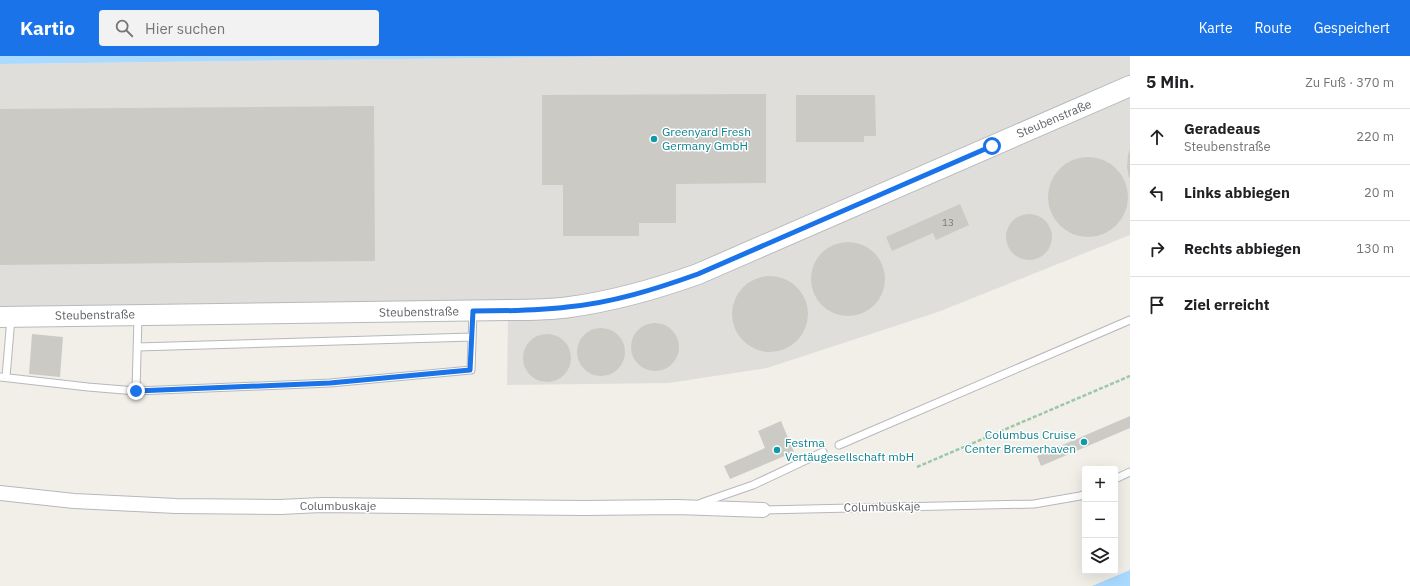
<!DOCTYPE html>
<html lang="de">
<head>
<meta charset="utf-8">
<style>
  :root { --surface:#fff; --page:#f2f2f2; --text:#202124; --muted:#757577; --line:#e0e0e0; --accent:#1a73e8 }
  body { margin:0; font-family:"IBM Plex Sans",sans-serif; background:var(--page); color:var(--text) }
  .controls { position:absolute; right:12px; bottom:12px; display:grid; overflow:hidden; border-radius:4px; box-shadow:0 4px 16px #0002 }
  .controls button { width:36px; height:36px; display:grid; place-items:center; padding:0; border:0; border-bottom:1px solid var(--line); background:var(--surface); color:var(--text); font:20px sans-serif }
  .stop { position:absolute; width:12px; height:12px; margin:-9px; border:3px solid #1a73e8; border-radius:50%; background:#fff }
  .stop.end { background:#1a73e8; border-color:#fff; box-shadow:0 1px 4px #0008 }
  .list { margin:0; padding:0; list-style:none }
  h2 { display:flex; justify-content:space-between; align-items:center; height:52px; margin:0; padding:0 16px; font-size:17px }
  h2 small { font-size:13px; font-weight:400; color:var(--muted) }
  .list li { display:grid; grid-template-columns:26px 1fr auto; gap:12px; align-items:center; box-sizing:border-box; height:56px; padding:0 16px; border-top:1px solid var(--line) }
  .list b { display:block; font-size:15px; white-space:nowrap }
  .list p { margin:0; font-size:13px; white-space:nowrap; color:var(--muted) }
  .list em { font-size:13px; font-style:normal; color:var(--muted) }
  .icon { flex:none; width:22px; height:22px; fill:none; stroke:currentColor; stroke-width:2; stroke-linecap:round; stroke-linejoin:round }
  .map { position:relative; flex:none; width:1130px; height:530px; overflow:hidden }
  header { display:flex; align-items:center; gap:24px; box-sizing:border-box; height:56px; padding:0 20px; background:var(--accent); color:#fff }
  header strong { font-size:19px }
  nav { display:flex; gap:22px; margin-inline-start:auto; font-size:14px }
  .search { width:280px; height:36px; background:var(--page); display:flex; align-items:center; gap:10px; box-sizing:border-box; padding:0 14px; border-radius:4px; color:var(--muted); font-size:15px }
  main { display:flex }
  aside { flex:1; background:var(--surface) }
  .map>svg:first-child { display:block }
  .industrial { fill:#e0deda }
  .water { fill:#aadaff }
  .building { fill:#cccac5 }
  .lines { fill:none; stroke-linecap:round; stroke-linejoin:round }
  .lane-casing { stroke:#b5b8bc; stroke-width:9 }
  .street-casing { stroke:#b5b8bc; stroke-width:16 }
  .secondary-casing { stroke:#b6babf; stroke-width:22 }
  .path { stroke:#9cc7a9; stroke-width:2.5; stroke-dasharray:4 2; stroke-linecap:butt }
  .lane { stroke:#fff; stroke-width:7 }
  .street { stroke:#fff; stroke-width:14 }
  .secondary { stroke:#fff; stroke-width:20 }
  .route { stroke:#1a73e8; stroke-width:5 }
  .culture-dot { fill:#0f9aa8; stroke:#fff; stroke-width:1.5 }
  .labels { text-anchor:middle; stroke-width:3; stroke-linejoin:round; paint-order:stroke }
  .number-label { font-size:10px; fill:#7a7d7f }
  .street-label { font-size:12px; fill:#5f6368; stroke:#fff }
  .culture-label { font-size:12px; fill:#0d838f; stroke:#fff; text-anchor:start }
</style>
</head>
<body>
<header>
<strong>Kartio</strong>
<div class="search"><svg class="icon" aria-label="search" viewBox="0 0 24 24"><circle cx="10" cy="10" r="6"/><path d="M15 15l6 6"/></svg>Hier suchen</div>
<nav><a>Karte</a><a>Route</a><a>Gespeichert</a></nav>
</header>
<main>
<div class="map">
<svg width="1130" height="530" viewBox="0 0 1130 530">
  <rect width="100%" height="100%" fill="#f1efe8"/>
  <path class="industrial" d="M644,0h486v179l-192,77 -171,56 -98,15 -162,2 1,-69 -508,7v-259z"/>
  <path class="water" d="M0,0h644l-644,8z
    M1130,514v16h-38z"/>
  <path class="building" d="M766,38v89l-90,1v39h-37v13h-76v-51h-21v-90z
    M796,39h79l1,41h-12v6h-68z
    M374,50l1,155 -375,4v-156z
    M1130,93v28l-1,1 -2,-11 1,-12z
    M1048 141a40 40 0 1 1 80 0a40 40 0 1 1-80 0Z
    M960,148l9,21 -33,15 -3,-7 -41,18 -6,-14z
    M1006 181a23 23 0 1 1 46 0a23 23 0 1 1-46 0Z
    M811 223a37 37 0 1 1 74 0a37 37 0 1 1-74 0Z
    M732 258a38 38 0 1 1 76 0a38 38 0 1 1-76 0Z
    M631 291a24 24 0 1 1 48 0a24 24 0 1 1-48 0Z
    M577 296a24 24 0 1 1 48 0a24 24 0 1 1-48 0Z
    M523 302a24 24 0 1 1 48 0a24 24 0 1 1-48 0Z
    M32,278l31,3 -3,40 -31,-3z
    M1130,360v12l-89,38 -4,-10z
    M781,365l13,31 -64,27 -6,-13 41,-18 -7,-17z"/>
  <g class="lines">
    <g class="lane-casing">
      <path id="lane" d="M137,291l335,-10
        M0,321l88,10 48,4 194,-8 141,-13 2,-58
        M6,321l5,-59
        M136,335l2,-74
        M839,389l291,-125
        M1115,423l15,-7
        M701,447l52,-18 70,-33
        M763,454l271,-6 46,-8 5,-2"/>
    </g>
    <g class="street-casing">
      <path id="street" d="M0,437l74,8 102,5 104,1 41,-2 263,3 93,-1 86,3"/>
    </g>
    <g class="secondary-casing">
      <path id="secondary" d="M0,261l508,-7c21,0 41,0 62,-3 43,-6 86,-18 128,-33l432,-188"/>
    </g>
    <path class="path" d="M917,411l213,-91"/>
    <use href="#lane" class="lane"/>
    <use href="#street" class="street"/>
    <use href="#secondary" class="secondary"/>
  </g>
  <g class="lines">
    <path class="route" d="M136,335l194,-8 140,-13 3,-59c31,0 63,0 94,-4 45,-4 89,-18 131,-33l294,-128"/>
  </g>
  <g class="culture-dot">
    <circle cx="654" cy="83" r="4"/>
    <circle cx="1084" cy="386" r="4"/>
    <circle cx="777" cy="394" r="4"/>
  </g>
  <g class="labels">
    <g class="number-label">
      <text x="948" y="170">13</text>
    </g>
    <g class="street-label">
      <text transform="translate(1054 63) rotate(-23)" y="4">Steubenstraße</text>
      <text transform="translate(419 256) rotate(-1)" y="4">Steubenstraße</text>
      <text transform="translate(95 259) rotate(-1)" y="4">Steubenstraße</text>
      <text x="338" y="454">Columbuskaje</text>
      <text transform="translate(882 451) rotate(-1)" y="4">Columbuskaje</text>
    </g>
    <g class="culture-label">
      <text x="662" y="80">Greenyard Fresh<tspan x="662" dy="14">Germany GmbH</tspan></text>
      <text x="1076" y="383" text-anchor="end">Columbus Cruise<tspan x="1076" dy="14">Center Bremerhaven</tspan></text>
      <text x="785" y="391">Festma<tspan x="785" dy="14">Vertäugesellschaft mbH</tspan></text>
    </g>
  </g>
</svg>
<div class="controls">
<button>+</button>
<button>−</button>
<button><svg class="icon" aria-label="layers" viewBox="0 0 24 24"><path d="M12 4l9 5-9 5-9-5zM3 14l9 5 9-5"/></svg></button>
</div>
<div class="stop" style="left:992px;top:90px"></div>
<div class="stop end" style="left:136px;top:335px"></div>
</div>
<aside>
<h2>5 Min.<small>Zu Fuß · 370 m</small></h2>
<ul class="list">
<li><svg class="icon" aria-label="ahead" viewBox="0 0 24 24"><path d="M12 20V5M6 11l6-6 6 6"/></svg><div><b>Geradeaus</b><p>Steubenstraße</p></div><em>220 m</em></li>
<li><svg class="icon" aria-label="left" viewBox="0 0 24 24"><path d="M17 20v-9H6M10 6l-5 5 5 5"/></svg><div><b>Links abbiegen</b></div><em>20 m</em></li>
<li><svg class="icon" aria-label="right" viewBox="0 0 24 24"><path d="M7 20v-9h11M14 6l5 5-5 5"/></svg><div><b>Rechts abbiegen</b></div><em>130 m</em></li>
<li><svg class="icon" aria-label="arrive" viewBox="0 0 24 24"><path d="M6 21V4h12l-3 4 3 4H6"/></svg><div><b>Ziel erreicht</b></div></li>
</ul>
</aside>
</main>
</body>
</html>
